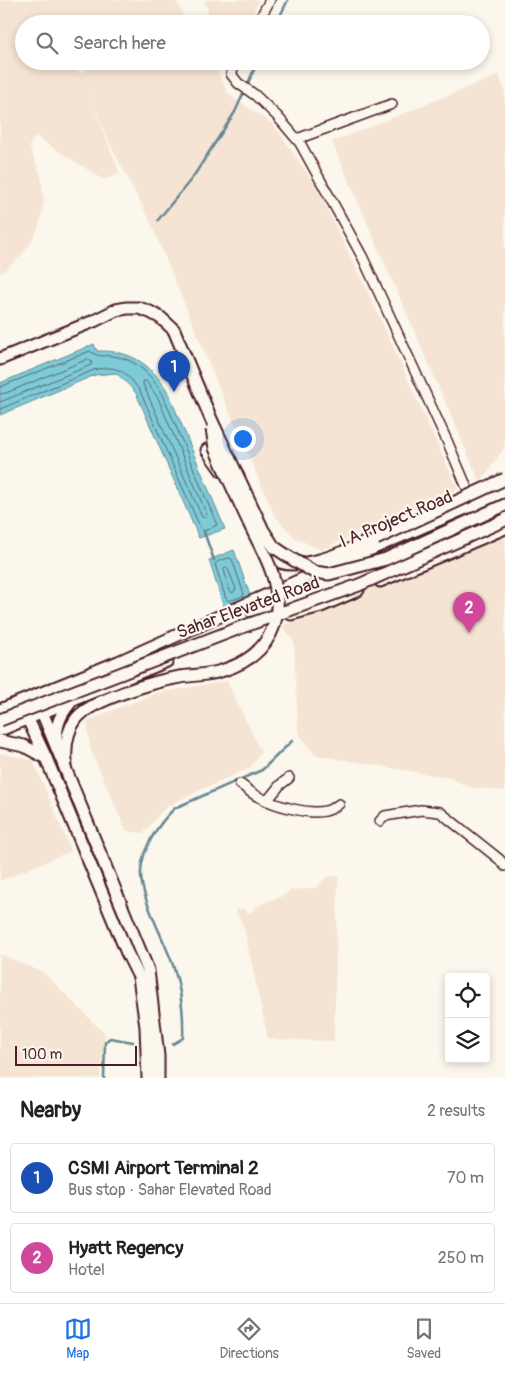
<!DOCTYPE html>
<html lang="en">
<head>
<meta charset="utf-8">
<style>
  :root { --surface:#fff; --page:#f2f2f2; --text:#222; --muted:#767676; --line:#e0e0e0; --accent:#1a73e8 }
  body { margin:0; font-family:Pangolin,sans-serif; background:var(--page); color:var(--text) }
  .controls { position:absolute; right:15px; bottom:15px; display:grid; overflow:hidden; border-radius:5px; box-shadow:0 2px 8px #0003 }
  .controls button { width:45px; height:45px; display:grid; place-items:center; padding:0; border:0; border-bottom:1px solid var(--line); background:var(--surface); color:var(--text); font:25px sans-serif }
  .scale { position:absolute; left:15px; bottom:12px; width:122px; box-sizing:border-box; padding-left:5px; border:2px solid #4a1f2b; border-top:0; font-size:14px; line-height:18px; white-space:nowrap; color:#4a1f2b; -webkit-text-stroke:4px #fbf7ec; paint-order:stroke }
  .you { position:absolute; left:242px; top:438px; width:18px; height:18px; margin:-12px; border:4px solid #fff; border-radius:50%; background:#1a73e8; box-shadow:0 0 0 8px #1a73e833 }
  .badge { display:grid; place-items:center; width:32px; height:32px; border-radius:50%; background:var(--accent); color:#fff; font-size:16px; font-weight:700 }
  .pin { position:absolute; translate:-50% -41px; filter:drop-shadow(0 1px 2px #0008) }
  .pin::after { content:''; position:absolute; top:26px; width:18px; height:15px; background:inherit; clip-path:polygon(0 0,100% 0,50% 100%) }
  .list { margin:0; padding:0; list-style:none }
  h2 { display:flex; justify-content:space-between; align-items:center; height:65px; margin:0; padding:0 20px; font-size:21px }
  h2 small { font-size:16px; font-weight:400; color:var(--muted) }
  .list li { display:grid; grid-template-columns:32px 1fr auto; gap:15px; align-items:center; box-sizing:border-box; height:70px; margin:0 10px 10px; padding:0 10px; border:1px solid var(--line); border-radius:5px }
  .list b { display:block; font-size:19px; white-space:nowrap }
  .list p { margin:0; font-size:16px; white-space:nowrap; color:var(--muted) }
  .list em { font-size:16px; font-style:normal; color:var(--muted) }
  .icon { flex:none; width:28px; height:28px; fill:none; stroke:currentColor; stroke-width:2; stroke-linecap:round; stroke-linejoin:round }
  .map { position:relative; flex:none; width:505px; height:1078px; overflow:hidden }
  .search { position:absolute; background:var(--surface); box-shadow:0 2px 8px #0003; left:15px; right:15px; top:15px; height:55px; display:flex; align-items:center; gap:12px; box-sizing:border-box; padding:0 18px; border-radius:28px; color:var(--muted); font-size:19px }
  .sheet { height:225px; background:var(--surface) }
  nav { display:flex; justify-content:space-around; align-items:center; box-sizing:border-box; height:70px; border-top:1px solid var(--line); background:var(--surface); font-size:14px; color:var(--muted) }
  nav a { display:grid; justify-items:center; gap:2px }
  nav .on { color:var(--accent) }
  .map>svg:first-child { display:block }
  .built { fill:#f5e4d3 }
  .water { fill:#7bcbd7; stroke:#678692 }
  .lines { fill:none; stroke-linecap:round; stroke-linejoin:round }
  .shore { stroke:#5e6470; stroke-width:1 }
  .stream { stroke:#678692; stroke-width:2.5 }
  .minor-casing { stroke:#4a1f2b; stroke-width:12 }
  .major-casing { stroke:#4a1f2b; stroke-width:15 }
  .minor { stroke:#fbf7ec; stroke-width:9 }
  .major { stroke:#fbf7ec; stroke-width:11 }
  .major-bridge-casing { stroke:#4a1f2b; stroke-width:15; stroke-linecap:butt }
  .major-bridge { stroke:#fbf7ec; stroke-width:11 }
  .labels { text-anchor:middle; stroke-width:4.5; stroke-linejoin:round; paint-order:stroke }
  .street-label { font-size:18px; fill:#4a1f2b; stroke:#fbf7ec }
</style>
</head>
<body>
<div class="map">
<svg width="505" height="1078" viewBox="0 0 505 1078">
  <rect width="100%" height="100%" fill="#fbf7ec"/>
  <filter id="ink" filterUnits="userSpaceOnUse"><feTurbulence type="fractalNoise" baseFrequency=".02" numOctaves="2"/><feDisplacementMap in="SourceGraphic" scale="10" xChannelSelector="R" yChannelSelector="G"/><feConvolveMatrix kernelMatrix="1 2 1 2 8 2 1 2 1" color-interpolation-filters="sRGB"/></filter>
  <g filter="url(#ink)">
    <path class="built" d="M0,0h176l11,24h-163v37h76l-22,9 1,3 31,-12h103l15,33 46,31 42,61 50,102 92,201 -137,61 -26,-12 -20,-22 -46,-105 -79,-190 -42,-81 -21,-50 33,84 -16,6 -69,-44 -6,10 12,30 3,25 -2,11 -4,17 -8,15 -9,12 -21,18z
      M204,0h55l-11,24h-35z
      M499,75l6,16v356l-25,35 -148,-340z
      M505,532v259l-36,-4 -19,-9 -135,-23 -17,-23 -4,-90 -12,-16z
      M227,681l34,71 -10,15 -76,35 -11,7 -21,24 -17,-2 -36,-83 -3,-26 28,-13 42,-16z
      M0,753l33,7 38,91 -71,30z
      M338,876l-4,165 -66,-2 -25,-115 -8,-13 8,-3 5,6 13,-10 24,-9 5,-5 26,-2 11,-11z
      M0,954l44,19 61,61 -5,44h-100z"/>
    <path class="water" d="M94,344l3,7c34,-1 54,13 71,41l57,137 -26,9 -63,-145 -11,-12 -9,-8 -21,2 -95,40v-32z
      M234,550l17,48 -27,10 -15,-48z"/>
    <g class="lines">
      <path class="shore" d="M144,381h2l12,17 49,117 -2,3 -3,-1 -59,-133z
        M0,387l90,-36c9,7 12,4 22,5 23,2 40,19 51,39l54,130 -13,6 -3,-2 -61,-138c-14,-19 -21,-27 -46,-21l-94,39
        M0,394l6,-1 82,-34 4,3 -1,3 -91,37
        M229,558l3,1 12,35 -1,2 -14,5 -3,-2 -11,-35 2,-2z
        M226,567l2,2 8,20 -3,4 -3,-2 -6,-21z"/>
      <path class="stream" d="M276,24l12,-24
        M158,220l35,-43 42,-65 23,-51
        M204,532l10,28
        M247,615l6,5
        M173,1044l10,-6c1,-24 -2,-49 -10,-73 -8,-24 -34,-70 -32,-94 1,-23 18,-48 34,-63l87,-38 30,-29
        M104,1078l1,-36 5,-4 23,4"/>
      <g class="minor-casing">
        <path id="minor" d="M257,24l13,-24
          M237,61l-6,13 7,9 17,12 22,21 23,27 63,115 85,185 39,92
          M297,139l95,-35
          M240,784c6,4 12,10 19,13 15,8 49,18 66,14 5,-1 10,-4 14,-7
          M267,801l13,-16 9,-7
          M380,821l5,-5 36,-6 19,2 59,47 6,7"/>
      </g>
      <g class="major-casing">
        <path id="major" d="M0,359l94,-38 22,-11 11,-2h12l11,4 11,6 13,12
          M207,450l15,21
          M262,549c2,3 5,6 8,8 24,19 73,-5 97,-15
          M380,581l125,-53
          M291,614l30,-8 37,-16
          M40,707l108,263 10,86v22
          M0,710l118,-48 182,-82 205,-89
          M26,715l20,43 81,195 12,24 7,50 2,51
          M0,730l167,-69
          M0,741l24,5 22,12
          M56,741c0,-16 4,-26 14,-38
          M66,761c-1,-14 1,-30 10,-42 14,-19 80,-38 104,-42"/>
      </g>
      <use href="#minor" class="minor"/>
      <use href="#major" class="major"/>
      <g class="major-bridge-casing">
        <path id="major-bridge" d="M174,330l37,89 52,111 11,17 18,12 22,13 15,2 57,-15 119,-54
          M376,539l129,-60
          M180,677c13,-2 29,-2 41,-6 48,-14 66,-51 51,-98 -5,-16 -15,-33 -22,-48 -12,-26 -24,-51 -35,-77l-3,-19
          M0,720l242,-93 117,-42 146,-65"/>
      </g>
      <use href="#major-bridge" class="major-bridge"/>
    </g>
  </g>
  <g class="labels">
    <g class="street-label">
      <text transform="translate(396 519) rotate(-23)" y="6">I A Project Road</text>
      <text transform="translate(248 607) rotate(-20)" y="6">Sahar Elevated Road</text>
    </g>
  </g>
</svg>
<div class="controls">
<button><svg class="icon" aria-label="locate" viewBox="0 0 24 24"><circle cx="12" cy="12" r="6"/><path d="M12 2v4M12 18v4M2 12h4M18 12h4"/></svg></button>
<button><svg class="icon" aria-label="layers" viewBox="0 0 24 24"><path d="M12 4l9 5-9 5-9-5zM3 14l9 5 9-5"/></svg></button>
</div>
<div class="scale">100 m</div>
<div class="you"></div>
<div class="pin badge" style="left:174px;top:392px;background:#1a4fb4">1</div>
<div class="pin badge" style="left:469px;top:633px;background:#d1479c">2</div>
<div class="search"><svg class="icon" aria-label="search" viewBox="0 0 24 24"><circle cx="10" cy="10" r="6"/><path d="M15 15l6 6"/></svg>Search here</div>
</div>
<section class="sheet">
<h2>Nearby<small>2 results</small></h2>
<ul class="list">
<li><span class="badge" style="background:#1a4fb4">1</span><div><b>CSMI Airport Terminal 2</b><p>Bus stop · Sahar Elevated Road</p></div><em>70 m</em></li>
<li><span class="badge" style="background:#d1479c">2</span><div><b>Hyatt Regency</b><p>Hotel</p></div><em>250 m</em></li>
</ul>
</section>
<nav>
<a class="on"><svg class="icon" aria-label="map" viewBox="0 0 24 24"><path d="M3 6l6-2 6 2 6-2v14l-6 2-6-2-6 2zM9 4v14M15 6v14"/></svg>Map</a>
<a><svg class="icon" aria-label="directions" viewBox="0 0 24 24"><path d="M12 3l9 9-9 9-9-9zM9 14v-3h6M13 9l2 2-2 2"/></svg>Directions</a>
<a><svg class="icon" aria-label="saved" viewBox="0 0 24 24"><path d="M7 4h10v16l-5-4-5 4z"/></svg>Saved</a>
</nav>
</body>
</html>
